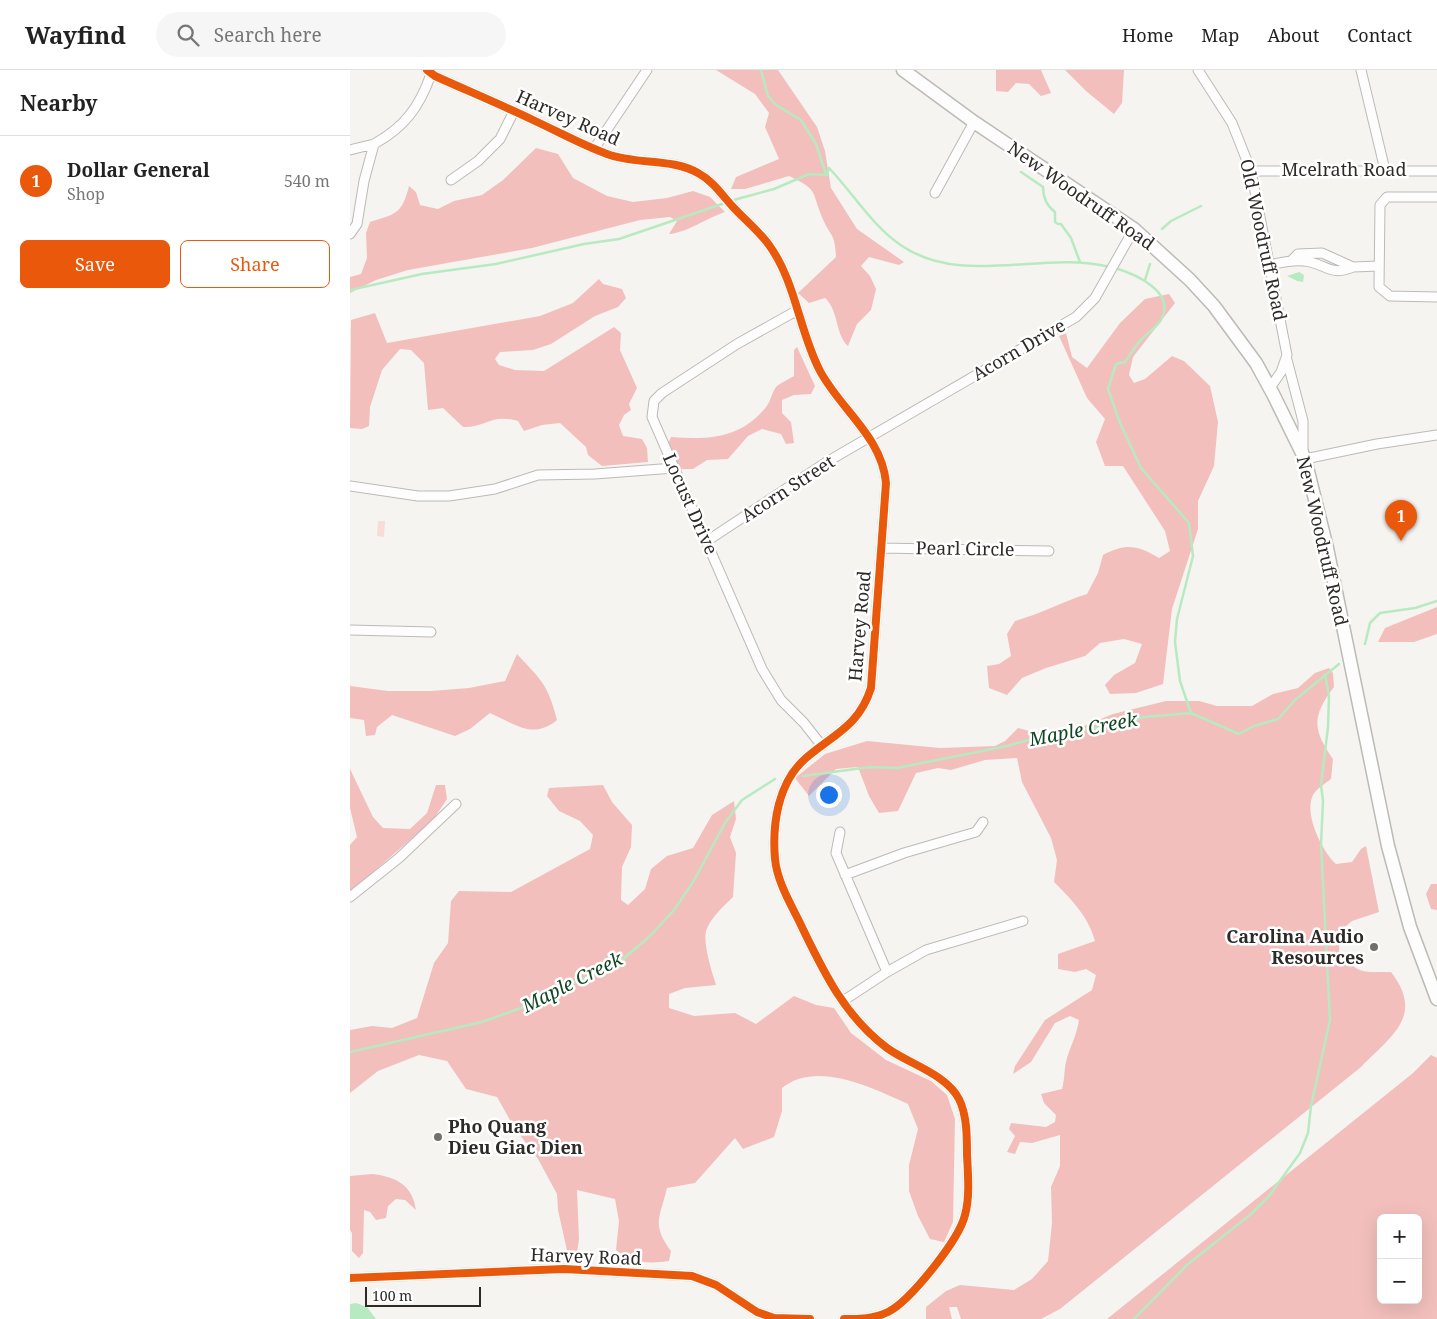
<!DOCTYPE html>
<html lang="en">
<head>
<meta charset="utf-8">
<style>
  :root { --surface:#fff; --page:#f6f6f6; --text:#222; --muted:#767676; --line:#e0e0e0; --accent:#ea580c }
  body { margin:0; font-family:"Noto Serif",serif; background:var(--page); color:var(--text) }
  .controls { position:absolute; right:15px; bottom:15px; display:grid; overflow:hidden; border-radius:8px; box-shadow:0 5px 20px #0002 }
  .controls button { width:45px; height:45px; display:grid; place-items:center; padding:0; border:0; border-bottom:1px solid var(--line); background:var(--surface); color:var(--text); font:25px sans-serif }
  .scale { position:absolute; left:15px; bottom:12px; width:116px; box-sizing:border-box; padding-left:5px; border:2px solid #2c2b28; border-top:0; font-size:14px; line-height:18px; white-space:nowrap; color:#2c2b28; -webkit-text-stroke:4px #fff; paint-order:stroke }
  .you { position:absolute; left:478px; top:724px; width:18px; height:18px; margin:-12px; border:4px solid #fff; border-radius:50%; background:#1a73e8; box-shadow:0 0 0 8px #1a73e833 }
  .badge { display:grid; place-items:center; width:32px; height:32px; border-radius:50%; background:var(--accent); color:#fff; font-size:16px; font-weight:700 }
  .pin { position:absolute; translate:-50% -41px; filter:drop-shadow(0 1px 2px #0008) }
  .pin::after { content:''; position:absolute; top:26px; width:18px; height:15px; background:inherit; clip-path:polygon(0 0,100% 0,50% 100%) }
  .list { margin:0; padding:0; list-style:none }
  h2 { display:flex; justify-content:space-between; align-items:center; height:65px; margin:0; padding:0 20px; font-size:21px }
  h2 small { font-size:16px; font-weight:400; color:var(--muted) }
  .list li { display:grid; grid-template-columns:32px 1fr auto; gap:15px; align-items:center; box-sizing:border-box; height:90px; padding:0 20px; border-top:1px solid var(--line) }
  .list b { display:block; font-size:19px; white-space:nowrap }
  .list p { margin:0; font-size:16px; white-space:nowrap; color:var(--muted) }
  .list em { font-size:16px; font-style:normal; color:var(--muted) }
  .actions { display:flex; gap:10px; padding:15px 20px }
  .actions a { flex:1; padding:11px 0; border:1px solid var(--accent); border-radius:8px; text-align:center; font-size:18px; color:var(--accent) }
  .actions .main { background:var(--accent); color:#fff }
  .icon { flex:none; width:28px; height:28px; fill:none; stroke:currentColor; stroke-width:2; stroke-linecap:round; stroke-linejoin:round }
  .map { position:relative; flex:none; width:1087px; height:1249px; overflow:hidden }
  header { display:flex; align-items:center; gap:30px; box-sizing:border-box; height:70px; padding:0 25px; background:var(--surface); border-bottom:1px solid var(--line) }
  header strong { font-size:24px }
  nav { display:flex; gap:28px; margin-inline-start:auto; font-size:18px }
  .search { width:350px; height:45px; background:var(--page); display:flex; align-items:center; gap:12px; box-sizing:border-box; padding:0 18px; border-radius:28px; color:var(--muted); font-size:19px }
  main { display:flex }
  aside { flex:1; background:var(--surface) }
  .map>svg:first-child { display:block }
  .green { fill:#f9dbd7 }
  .forest { fill:#f2bfbc; fill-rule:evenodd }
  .water { fill:#b7eac1 }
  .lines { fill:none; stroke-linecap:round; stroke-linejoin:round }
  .stream { stroke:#b7eac1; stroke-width:2.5 }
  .minor-casing { stroke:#bcbab7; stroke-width:11 }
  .secondary-casing { stroke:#bcbab7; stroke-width:15 }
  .minor { stroke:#fefdfd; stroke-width:9 }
  .secondary { stroke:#fefdfd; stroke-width:12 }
  .cycleway-casing { stroke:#fff; stroke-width:11 }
  .cycleway { stroke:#e8590c; stroke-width:8 }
  .poi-dot { fill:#73716e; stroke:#fff; stroke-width:2 }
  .labels { text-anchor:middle; stroke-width:5; stroke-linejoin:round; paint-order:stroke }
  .street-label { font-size:18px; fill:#2c2b28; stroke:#fff }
  .poi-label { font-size:18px; font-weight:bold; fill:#2c2b28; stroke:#fff; text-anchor:end }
  .water-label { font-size:19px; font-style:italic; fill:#104622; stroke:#fff }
</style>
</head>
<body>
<header>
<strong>Wayfind</strong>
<div class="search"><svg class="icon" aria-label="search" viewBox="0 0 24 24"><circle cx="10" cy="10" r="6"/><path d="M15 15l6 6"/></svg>Search here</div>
<nav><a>Home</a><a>Map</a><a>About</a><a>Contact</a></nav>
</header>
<main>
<aside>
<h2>Nearby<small></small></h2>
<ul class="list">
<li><span class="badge">1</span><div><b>Dollar General</b><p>Shop</p></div><em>540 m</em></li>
</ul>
<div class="actions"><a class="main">Save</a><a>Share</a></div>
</aside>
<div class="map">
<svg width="1087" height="1249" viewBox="0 0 1087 1249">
  <rect width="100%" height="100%" fill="#f6f4f0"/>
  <path class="green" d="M28,451h7l-1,16 -7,-1z"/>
  <path class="forest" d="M366,0h62l39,57 8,24 6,37 26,41 47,33 -5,3 -30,-8 -8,9 9,10 6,13 -5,21 -14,14 -9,22c-13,-12 -9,-35 -23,-48l-16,5 -11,-10 38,-36c-1,-25 -6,-20 -14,-40 -11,-26 -3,-27 -33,-41l-44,13h-14l5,-12 43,-18 -14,-32 4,-14 -14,-19z
    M646,0h45l10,23 -10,3 -12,-12 -13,-1 -8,9 -12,-1z
    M715,0h59l-2,33 -8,11 -28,-23z
    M186,78l22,6 15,24 34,18 26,6 34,-4 26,-7 17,6 15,15c-18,6 -39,21 -56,22l8,-13 -7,-4 -30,3 -108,28 -124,22 -32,10 -26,13v-16l11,-3 6,-16 -1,-25 4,-11c26,-8 32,-8 39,-36l7,6 4,13 18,4 16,-8 28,-6 21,-15z
    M249,209l4,5 19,5 4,9 -8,9 -23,9 -44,28 -18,6 -33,2 -5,7 4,6 16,5 29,1 70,-44 7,6 -1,17 17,38 -8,16 2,6 -7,5 -5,10 4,11 19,3 5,9 1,14 -46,4 -14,-11 -2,-8 -26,-24 -18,2 -18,6 -6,-10c-27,-8 -33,7 -55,6l-20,-19 -15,2 -4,-47 -13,-13 -11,-1 -18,21 -12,37 -1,19 -7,3 -12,-1 1,-108 24,-7 12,30 153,-27 33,-13z
    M819,224l6,9 -42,54 -4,18 5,8 11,-4 27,-23 12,5 26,25 8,36 -4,44 -16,35v28l-26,80 -9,75 -27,9 -26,1 -5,-9 9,-10 21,-12 7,-19 -18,-5 -24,4 -15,13 -39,12 -24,10 -15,17 -18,-7 -2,-22 12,-2 12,-8 -4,-22 8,-13c25,-7 47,-19 72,-27l11,-21 5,-18c23,-12 34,-10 56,3l11,-7 -5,-20 -42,-65h-18l-9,-24 9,-23 -18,-21 -28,-62 7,-3 6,24 15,11 33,-45 25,-24z
    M447,277l18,39 -4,8 -17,1 -12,5v13l9,9 3,21 -8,1 -5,-10 -19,-5 -14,7 -20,23 -21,1 -14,9h-14l-11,-25 3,-7c39,3 70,1 95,-30 5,-6 6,-16 11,-21 5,-4 12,-7 17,-10v-26z
    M1087,537v27l-23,8h-36l7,-14z
    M167,584c24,26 31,30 40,66 -24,20 -42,4 -67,-7l-20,16 -15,7 -63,-21 -15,12 -2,8 -9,1 -2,-16 -14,-2v-32l38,5h43l38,-3 36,-7z
    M979,598l4,5 1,14c-22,29 -22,42 -1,72l-2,20c-5,4 -12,8 -16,13 -14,18 7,59 21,72l16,-2 9,-13 5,-3 13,66 -27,9 -12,10 -1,20c19,24 23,21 52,21 34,44 0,64 -30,95l-301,242 -19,10h-80l-4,-12h-8l3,12h-26v-12l20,-16 14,-6 54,5 18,-11 16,-18 4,-38 -1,-36 9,-21v-31l-28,8 -12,-1 -5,12 -8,-2 8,-16 -6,-7 2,-6 35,4 9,-5 1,-7 -12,-12 -3,-9 21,-5c3,-11 2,-22 5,-31 4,-13 10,-24 12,-38l-9,-4 -15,7 -24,39 -18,12 2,-8 30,-46 47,-30 4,-15 -10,-6 -11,3 -17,-3v-15l37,-13c-7,-25 -23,-41 -41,-59l3,-22 -6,-22 -29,-56 -5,-24 -32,2 -34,10 -13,-2 -22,5 -18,38 -19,2 -10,-17 -11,-29 -22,2 -27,27 -14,-18 30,-24 42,-13 73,7 55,-2 10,-5 13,-13 15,4 29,3 51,-21 53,-13h33l18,5h35l21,-12 25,-6 17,-15z
    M0,699l23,48 10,11 27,1 17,-16 9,-28h9l2,14 -14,21 -83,72v-47l7,-8 -7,-29z
    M253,715l9,17 20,23 -1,22 -9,20 -1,33 7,5 17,-16 6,-20 16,-13 26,-8 19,-33 22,-14 2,18 -6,18 6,16 -3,44c-9,9 -23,21 -27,34 -3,14 6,41 10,54l-31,3 -16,6v14l25,8 41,-3 21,11 38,-28 22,9 18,3 17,25 35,27 45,21 16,14 8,24 -2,103 -9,20 -14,-3 -12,-23 -9,-25v-26l9,-36 -10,-25c-36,-16 -91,-44 -126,-16v23l-8,26 -31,12 -8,-11 -40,45 -28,5c-7,30 -16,36 4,63l-2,10c-20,3 -38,2 -53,-11l3,-29 -4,-22 -38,-9 2,49 -2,14 -9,2 -10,-45 -1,-16 -19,-35 -24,-32 -17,-30 -31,-8 -19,-28 -28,-6 -41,16 -28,22v-63l22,-4 20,2 25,-10 17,-55 14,-20 3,-42 8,-10 52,1 79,-43 3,-14 -13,-14 -21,-10 -12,-15 2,-8z
    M1081,814h6v26l-6,-1 -5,-15z
    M1081,985l6,3v261h-330l306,-246zM1031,1148h37v82h-37z
    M22,1104c24,3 40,10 44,36l-11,-10 -9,-1 -8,7 -2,12 -10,2 -6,-8 -6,-2 -1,43 -4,5 -7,-7v-18l-2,-3v-54z"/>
  <path class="water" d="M949,202l5,3 -1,7 -6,-1 -10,-5z
    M6,1233l11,4 9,12h-26v-15z"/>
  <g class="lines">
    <path class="stream" d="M411,0l7,26 8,9 25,15 15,24 10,30
      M671,102l22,15c0,10 4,19 12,25v10l3,2h3l10,14 9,24
      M477,105l2,-7c24,25 43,58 73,78 62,41 140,4 208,21
      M380,131l44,-12 35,-15 18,1
      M812,159l9,-8 30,-15
      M765,198c20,6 62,24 46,52 -5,8 -14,13 -20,20 -6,6 -11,15 -16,22l-9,2 -8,25 12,34 21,45 48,55 4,33 -16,63 -2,23 5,39 11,32
      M795,210l5,-16
      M0,220l72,-16 74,-10 88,-20 35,-5 106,-36
      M1015,574l5,-21 10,-10 35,-5 22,-7
      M453,706l67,-9 27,1 110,-22 32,-9 86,-14 20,-6 46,-4 48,21 15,-8 24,-7 17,-19 44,-36
      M0,982l132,-30 39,-14 101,-48 28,-24 24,-26 19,-28 32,-59 17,-23 33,-21
      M784,1249l53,-54 64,-51 18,-18 31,-43 8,-20 3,-27 19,-86 -9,-176 2,-43 -2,-16 7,-58 1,-31 -4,-22"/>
    <g class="minor-casing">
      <path id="minor" d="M77,0l8,6c33,15 67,29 100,45 24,11 47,24 72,33 30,11 65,4 91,19 15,8 24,22 35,34 12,13 26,24 36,38 27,37 30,86 51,126 21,39 62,66 66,112l-15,205c-12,38 -37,46 -65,70 -28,24 -34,66 -31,101 2,21 14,42 23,60 24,49 44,95 89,129 22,16 59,26 72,51 8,16 8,38 8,56 1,19 3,42 -2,60 -6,25 -55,86 -77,97 -14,7 -29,7 -44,7
        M848,0l34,53 19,48 36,184 -6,17 -11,16
        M1011,0l24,100
        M24,74c31,-17 46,-38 57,-70
        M244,79l53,-79
        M0,80l24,-6 -10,37 -7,43 -7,10
        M901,101h186
        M101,110l27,-19 22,-22 14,-28
        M585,123l39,-71
        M1087,127h-50l-7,8 -1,82 11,9 47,1
        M920,195c13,-3 27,-6 40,-3 18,4 22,14 43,5l-31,-14 -24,1 -7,7
        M1003,197l26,-1
        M446,241l-59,33 -75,49 -8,8 -2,16 110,252 19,31 23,23 18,23
        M937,290l16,61v32
        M955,389l72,-15 60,-9
        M0,416l68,10h31l46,-7 43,-14 57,-1 79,-6
        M357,471l118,-78 251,-146 19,-19 39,-69
        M531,478l168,3
        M0,560l81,2
        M490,762l-4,21 51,119
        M495,805l59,-22 72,-21 7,-10
        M0,827l49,-39 57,-54
        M493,931l44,-29 39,-22 97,-29
        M0,1208l214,-9 128,7 24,9 41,27 17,6 36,1"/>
    </g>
    <g class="secondary-casing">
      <path id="secondary" d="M553,0l71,52 160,107 56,51 24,26 42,57 17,31 32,65 22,89 61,298 22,81 27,72"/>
    </g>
    <use href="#minor" class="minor"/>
    <use href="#secondary" class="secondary"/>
    <g class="cycleway-casing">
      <path id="cycleway" d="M77,0l8,6c33,15 67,29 100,45 24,11 47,24 72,33 30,11 65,4 91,19 15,8 24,22 35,34 12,13 26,24 36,38 27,37 30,86 51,126 21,39 62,66 66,112l-15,205c-12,38 -37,46 -65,70 -28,24 -34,66 -31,101 2,21 14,42 23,60 24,49 44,95 89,129 22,16 59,26 72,51 8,16 8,38 8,56 1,19 3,42 -2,60 -6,25 -55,86 -77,97 -14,7 -29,7 -44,7
        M0,1208l214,-9 128,7 24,9 41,27 17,6 36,1"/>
    </g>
    <use href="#cycleway" class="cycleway"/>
  </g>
  <g class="poi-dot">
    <circle cx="1024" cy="877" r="5"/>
    <circle cx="88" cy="1067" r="5"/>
  </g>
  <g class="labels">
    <g class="street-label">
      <text transform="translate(218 48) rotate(24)" y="6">Harvey Road</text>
      <text x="994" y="106">Mcelrath Road</text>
      <text transform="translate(731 126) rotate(35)" y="6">New Woodruff Road</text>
      <text transform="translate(913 170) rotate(78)" y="6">Old Woodruff Road</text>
      <text transform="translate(669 280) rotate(-30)" y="6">Acorn Drive</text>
      <text transform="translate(438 419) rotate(-33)" y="6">Acorn Street</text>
      <text transform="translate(340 434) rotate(66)" y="6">Locust Drive</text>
      <text transform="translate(972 471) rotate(77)" y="6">New Woodruff Road</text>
      <text transform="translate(615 479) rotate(1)" y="6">Pearl Circle</text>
      <text transform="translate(510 556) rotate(-85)" y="6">Harvey Road</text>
      <text transform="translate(236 1187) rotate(2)" y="6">Harvey Road</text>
    </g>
    <g class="poi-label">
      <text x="1014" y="873">Carolina Audio<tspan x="1014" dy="21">Resources</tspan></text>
      <text x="98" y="1063" text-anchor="start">Pho Quang<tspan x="98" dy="21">Dieu Giac Dien</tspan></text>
    </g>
    <g class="water-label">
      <text transform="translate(733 659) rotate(-11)" y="7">Maple Creek</text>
      <text transform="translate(222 912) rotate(-27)" y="7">Maple Creek</text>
    </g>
  </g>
</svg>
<div class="controls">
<button>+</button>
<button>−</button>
</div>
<div class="scale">100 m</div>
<div class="you"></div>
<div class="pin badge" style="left:1051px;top:471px">1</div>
</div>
</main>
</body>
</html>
